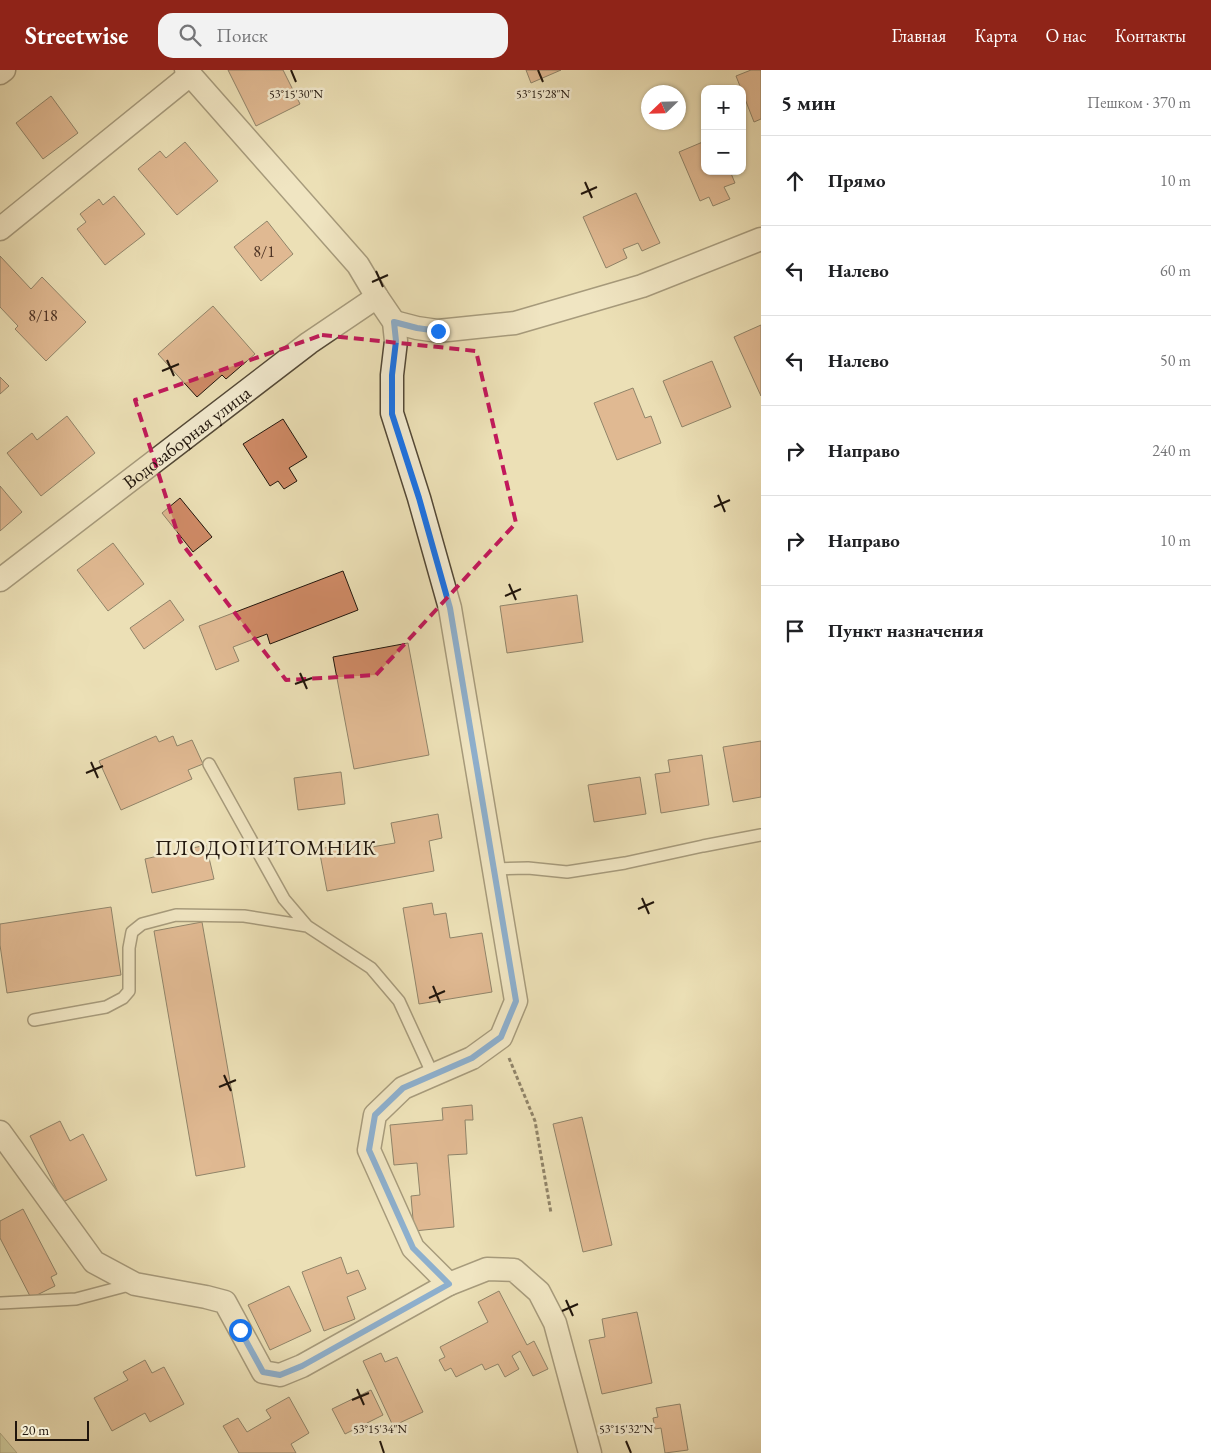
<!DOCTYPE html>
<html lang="ru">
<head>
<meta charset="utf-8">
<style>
  :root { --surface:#fff; --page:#f2f2f2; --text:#202124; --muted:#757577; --line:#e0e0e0; --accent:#8f2418 }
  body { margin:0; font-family:"EB Garamond",serif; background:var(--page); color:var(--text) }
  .controls { position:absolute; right:15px; top:15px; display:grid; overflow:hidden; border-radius:10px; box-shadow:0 1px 4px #0004 }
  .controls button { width:45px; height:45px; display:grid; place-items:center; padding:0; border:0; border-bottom:1px solid var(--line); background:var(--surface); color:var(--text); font:25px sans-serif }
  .compass { position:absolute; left:641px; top:15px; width:45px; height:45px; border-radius:50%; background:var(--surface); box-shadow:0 1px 4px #0004; rotate:247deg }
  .scale { position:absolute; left:15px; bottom:12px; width:74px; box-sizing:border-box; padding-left:5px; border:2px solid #20150c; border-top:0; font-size:14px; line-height:18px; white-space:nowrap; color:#20150c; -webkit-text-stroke:4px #f3ebd0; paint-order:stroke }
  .stop { position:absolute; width:15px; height:15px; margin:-11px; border:4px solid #1a73e8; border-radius:50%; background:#fff }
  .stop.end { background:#1a73e8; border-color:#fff; box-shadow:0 1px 5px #0008 }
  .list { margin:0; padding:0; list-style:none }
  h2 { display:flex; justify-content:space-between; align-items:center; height:65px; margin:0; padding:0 20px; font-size:21px }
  h2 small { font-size:16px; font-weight:400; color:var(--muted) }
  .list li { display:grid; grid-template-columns:32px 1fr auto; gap:15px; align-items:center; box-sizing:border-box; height:90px; padding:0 20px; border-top:1px solid var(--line) }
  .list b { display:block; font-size:19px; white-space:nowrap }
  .list em { font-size:16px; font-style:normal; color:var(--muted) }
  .icon { flex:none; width:28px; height:28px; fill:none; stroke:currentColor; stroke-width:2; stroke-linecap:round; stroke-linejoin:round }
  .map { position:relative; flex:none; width:761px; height:1383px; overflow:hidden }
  header { display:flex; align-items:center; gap:30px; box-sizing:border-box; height:70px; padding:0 25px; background:var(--accent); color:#fff }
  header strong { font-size:24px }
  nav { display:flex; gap:28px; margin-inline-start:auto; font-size:18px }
  .search { width:350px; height:45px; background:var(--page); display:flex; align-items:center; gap:12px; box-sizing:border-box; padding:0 18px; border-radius:15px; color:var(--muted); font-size:19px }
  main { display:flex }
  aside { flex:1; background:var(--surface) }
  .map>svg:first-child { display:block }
  .green { fill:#b7c28e; stroke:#6c6c4d }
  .building { fill:#d08b67; stroke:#20150c }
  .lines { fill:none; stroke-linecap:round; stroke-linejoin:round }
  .lane-casing { stroke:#534836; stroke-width:14 }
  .street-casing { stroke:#534836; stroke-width:25 }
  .path { stroke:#20150c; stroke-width:3; stroke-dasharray:4 2.5; stroke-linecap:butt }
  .lane { stroke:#f3ebd0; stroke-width:11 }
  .street { stroke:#f3ebd0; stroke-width:22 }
  .route { stroke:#1a73e8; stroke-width:6 }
  .marked { fill:none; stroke:#c2185b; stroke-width:4; stroke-dasharray:10 6; stroke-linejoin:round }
  .ticks { fill:none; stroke:#20150c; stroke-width:2 }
  .labels { text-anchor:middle; stroke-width:5; stroke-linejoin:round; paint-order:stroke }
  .number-label { font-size:16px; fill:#4c3223 }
  .street-label { font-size:19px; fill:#20150c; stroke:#f3ebd0 }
  .quarter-label { font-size:21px; letter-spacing:1px; fill:#20150c; stroke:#f3ebd0 }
  .ticks-label { font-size:12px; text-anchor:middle; fill:#20150c; stroke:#f3ebd0; stroke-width:5; stroke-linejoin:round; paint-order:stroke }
</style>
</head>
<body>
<header>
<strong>Streetwise</strong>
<div class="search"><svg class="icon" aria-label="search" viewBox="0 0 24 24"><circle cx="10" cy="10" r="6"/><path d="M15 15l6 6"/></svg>Поиск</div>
<nav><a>Главная</a><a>Карта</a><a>О нас</a><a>Контакты</a></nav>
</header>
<main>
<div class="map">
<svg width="761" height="1383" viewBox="0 0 761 1383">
  <rect width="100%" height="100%" fill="#ece0b6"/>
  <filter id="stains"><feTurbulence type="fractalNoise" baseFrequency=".004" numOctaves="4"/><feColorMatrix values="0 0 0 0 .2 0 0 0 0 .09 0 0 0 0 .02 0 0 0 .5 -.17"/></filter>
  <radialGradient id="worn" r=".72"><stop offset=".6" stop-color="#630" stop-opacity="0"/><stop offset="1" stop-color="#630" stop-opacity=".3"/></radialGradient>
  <path class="green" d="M0,1363l17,20h-17z"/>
  <path class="building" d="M228,0h55l17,34 -44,22z
    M526,0h35l-30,13z
    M751,0h10v49l-7,3 -18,-46z
    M51,26l27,37 -35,26 -27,-36z
    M705,71v30h25l5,12 -11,4 6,12 -17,7 -4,-9 -9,4 -21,-49z
    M185,72l33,39 -41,34 -39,-46 22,-18 6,7z
    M636,123l24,50 -18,8 -4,-8 -15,6 4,9 -21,10 -23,-51z
    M114,126l31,38 -40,31 -28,-36 9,-7 -6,-8 19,-15 4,6z
    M267,151l26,33 -32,27 -27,-34z
    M0,186l31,33 11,-12 44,45 -40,39 -31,-32 3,-3 -18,-19z
    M213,236l42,48 -29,25 -4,-4 -25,22 -39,-43z
    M761,255v71l-27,-59z
    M712,291l19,46 -49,20 -19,-46z
    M0,307l9,9 -9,8z
    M633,318l12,30 6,-2 10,27 -44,17 -23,-57z
    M67,346l28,37 -54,43 -34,-43 25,-20 5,7z
    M283,349l24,38 -18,11 8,13 -13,8 -6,-8 -8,5 -27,-42z
    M0,416l22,26 -22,19z
    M180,428l32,39 -19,15 -31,-39z
    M113,473l31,41 -36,27 -31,-41z
    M343,501l15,39 -88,34 -3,-10 -34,13 6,14 -23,9 -17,-44z
    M577,525l6,47 -76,11 -7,-47z
    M170,530l14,20 -40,29 -14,-21z
    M408,573l21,112 -75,14 -21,-112z
    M156,666l3,6 14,-6 4,10 15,-6 11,24 -15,6 4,9 -71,31 -22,-49z
    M761,671v56l-28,5 -10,-55z
    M702,685l7,50 -48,8 -6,-39 15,-2 -2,-12z
    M341,702l4,32 -47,6 -4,-32z
    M640,707l6,37 -52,8 -6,-37z
    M438,744l4,24 -13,3 5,30 -107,20 -8,-42 46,-9 1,8 29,-5 -4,-20z
    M206,775l8,34 -62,14 -7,-34z
    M432,833l2,12 12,-2 4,25 32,-5 10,59 -73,12 -16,-96z
    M111,837l10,68 -114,18 -7,-48v-21z
    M202,852l43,245 -49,9 -42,-245z
    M472,1035l1,15h-8l2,34 -19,1 6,72 -40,4 -3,-35 9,-1 -3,-32 -23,2 -4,-40 53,-5 -1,-12z
    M582,1047l30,128 -29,7 -30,-128z
    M60,1051l10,20 13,-7 24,46 -44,22 -33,-66z
    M23,1139l34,65 -6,3 4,9 -24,12 -31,-60v-17z
    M341,1187l6,17 11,-4 8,19 -19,8 8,22 -31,12 -22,-59z
    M289,1216l22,45 -41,19 -22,-45z
    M499,1221l28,54 7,-4 14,28 -15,7 -13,-25 -8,5 7,13 -14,8 -7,-13 -13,6 -3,-6 -26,13 -5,-9 -6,3 -6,-11 6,-3 -5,-10 48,-25 -10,-20z
    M637,1242l15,71 -50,11 -13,-54 16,-3 -3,-18z
    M381,1283l4,9 12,-5 26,55 -30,14 -30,-65z
    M145,1290l7,13 12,-6 20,37 -34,18 -5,-9 -33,18 -18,-33 34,-18 -5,-8z
    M371,1320l12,25 -38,19 -13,-25z
    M289,1327l20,36 -18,11 5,9h-57l-16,-27 15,-8 9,14 24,-14 -5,-8z
    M680,1334l8,46 -23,3 -4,-25 -6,1 -2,-11 5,-1 -2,-9z"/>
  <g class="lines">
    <g class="lane-casing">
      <path id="lane" d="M209,694l75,135 23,27 64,42 28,33 34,74
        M494,799l34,-1 39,4 58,-9 78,-17 58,-11
        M34,950l72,-13 17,-9 6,-7v-43l3,-16 10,-8 34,-9 68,1 63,10
        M1,1233l75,-4 57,-15"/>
    </g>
    <g class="street-casing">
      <g id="street">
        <path d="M186,0l172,195 19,32 17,25 2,19 -4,34v38l27,85 31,110 66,393 -15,36 -29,21 -69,30 -28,27 -6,35 44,98 36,36 38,-15 27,1 25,22 16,31 35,130"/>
        <path d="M0,3l4,-3"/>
        <path d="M0,159l190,-154"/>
        <path d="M394,252l23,6 21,3 77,-8 127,-37 119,-47"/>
        <path id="s1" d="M0,510l309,-237 68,-46"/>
        <path d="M0,1062l94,130 41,22 71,13 19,5 38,70 17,3 22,-9 147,-82"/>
      </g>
    </g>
    <path class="path" d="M509,988l26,63 16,92"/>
    <use href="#lane" class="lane"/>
    <use href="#street" class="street"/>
  </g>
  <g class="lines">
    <path class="route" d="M240,1260l23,42 17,3 22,-9 147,-82 -36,-36 -44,-98 6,-35 28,-27 69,-30 29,-21 15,-36 -66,-393 -31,-110 -27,-84v-39l4,-34 -2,-19 23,6 21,3"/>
  </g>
  <path d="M0 0H761V1383H0ZM322,265l154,16 40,172 -140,152 -90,5 -106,-139 -45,-141z" fill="#ece0b6" fill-opacity=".55" fill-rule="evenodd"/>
  <path class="marked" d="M322,265l154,16 40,172 -140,152 -90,5 -106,-139 -45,-141z"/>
  <path class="ticks" d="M291,0l5,12M538,0l5,12M585,112l7,16M581,124l16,-7M376,201l7,16M372,212l16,-7M167,290l7,16M162,301l17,-7M718,425l7,17M714,437l16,-7M509,514l7,16M505,526l16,-7M300,603l7,16M295,614l17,-6M91,692l7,16M86,703l17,-7M642,828l7,16M638,839l16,-7M433,916l7,17M429,928l16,-7M224,1005l7,16M219,1017l17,-7M566,1230l7,16M562,1241l16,-7M357,1319l7,16M352,1330l17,-7M380,1371l4,12M626,1371l5,12"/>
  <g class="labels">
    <g class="number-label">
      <text x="264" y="187">8/1</text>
      <text x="43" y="251">8/18</text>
    </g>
    <g class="street-label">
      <text dy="7" stroke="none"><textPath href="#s1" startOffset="235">Водозаборная улица</textPath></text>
    </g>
    <g class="quarter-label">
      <text x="266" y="785">ПЛОДОПИТОМНИК</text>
    </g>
  </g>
  <g class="ticks-label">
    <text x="296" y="28">53°15'30"N</text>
    <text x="543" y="28">53°15'28"N</text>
    <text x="380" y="1363">53°15'34"N</text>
    <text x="626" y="1363">53°15'32"N</text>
  </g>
  <rect width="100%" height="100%" filter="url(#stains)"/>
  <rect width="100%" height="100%" fill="url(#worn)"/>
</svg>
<div class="controls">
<button>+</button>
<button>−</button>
</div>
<svg class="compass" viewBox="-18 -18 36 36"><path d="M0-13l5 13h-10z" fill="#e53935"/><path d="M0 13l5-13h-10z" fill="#757577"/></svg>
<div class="scale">20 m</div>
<div class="stop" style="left:240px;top:1260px"></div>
<div class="stop end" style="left:438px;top:261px"></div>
</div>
<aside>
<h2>5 мин<small>Пешком · 370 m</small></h2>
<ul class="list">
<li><svg class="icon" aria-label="ahead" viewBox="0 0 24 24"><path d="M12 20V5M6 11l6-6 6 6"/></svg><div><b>Прямо</b></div><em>10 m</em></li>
<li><svg class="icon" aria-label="left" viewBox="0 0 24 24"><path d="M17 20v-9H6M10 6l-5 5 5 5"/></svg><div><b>Налево</b></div><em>60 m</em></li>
<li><svg class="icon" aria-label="left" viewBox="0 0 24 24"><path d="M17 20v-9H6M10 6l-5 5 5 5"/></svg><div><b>Налево</b></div><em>50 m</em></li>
<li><svg class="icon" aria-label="right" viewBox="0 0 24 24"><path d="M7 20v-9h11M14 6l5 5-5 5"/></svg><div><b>Направо</b></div><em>240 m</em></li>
<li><svg class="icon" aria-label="right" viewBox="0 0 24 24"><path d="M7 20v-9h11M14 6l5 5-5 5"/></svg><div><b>Направо</b></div><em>10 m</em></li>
<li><svg class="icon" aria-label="arrive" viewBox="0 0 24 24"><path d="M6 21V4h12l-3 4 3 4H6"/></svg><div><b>Пункт назначения</b></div></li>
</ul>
</aside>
</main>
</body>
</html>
